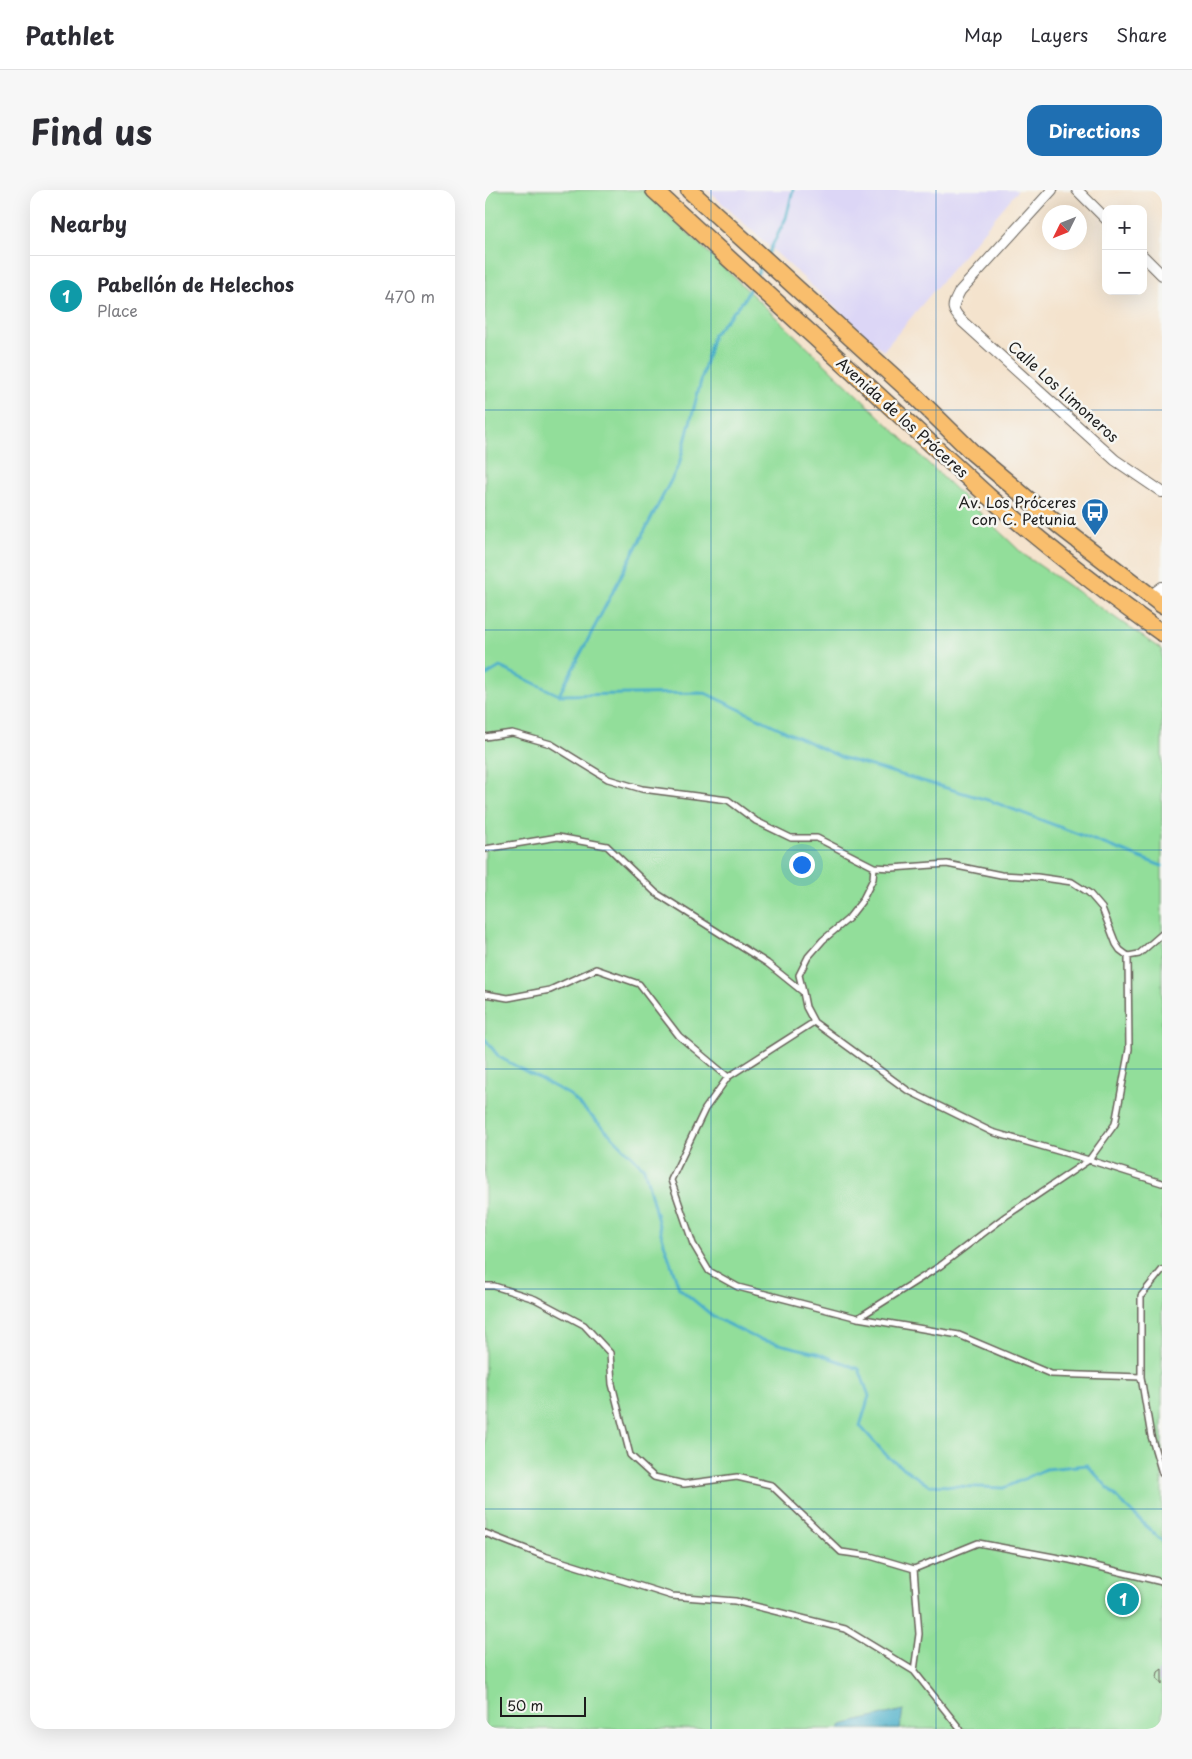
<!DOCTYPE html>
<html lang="en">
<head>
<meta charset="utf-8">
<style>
  :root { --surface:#fff; --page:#f7f7f7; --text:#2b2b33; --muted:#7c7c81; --line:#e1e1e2; --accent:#1f6fb2 }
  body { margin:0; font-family:"Playpen Sans",sans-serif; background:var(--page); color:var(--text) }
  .controls { position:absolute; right:15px; top:15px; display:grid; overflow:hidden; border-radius:10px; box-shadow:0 5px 20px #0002 }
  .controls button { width:45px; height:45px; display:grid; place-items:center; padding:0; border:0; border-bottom:1px solid var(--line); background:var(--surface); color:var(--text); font:25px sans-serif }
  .compass { position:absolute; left:557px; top:15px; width:45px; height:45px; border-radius:50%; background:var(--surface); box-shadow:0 5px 20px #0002; rotate:227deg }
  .scale { position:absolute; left:15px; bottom:12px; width:86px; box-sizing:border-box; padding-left:5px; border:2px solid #1c1c1c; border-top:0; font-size:14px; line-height:18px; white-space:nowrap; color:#1c1c1c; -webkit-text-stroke:4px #f6f6f2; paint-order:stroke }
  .you { position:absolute; left:316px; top:674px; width:18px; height:18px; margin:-12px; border:4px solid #fff; border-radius:50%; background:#1a73e8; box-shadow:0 0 0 8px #1a73e833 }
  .badge { display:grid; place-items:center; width:32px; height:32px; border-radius:50%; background:var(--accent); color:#fff; font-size:16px; font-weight:700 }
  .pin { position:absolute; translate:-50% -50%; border:2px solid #fff; box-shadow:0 1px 5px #0006 }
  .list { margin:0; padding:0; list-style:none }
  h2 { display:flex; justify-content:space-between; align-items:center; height:65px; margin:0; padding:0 20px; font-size:21px }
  h2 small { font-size:16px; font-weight:400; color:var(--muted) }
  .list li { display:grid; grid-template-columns:32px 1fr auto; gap:15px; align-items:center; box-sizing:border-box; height:80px; padding:0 20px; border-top:1px solid var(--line) }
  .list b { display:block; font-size:19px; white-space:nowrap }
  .list p { margin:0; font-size:16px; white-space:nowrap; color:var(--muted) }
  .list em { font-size:16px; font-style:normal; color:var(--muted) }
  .map { position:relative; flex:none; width:677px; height:1539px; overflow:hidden; border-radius:15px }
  header { display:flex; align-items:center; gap:30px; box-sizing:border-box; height:70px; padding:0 25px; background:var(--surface); border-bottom:1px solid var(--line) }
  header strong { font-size:24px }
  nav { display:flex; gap:28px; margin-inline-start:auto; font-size:18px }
  .intro { display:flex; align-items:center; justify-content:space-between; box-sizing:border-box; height:120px; padding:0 30px }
  h1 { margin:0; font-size:35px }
  .button { padding:12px 22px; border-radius:15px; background:var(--accent); color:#fff; font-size:18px; font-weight:700 }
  main { display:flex; gap:30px; padding:0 30px }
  aside { flex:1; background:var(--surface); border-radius:15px; box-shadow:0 5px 20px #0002 }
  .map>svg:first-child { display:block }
  .built { fill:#dcd6f6 }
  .green { fill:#92de9a; stroke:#577d5b }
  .water { fill:#4aafc9; stroke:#336672 }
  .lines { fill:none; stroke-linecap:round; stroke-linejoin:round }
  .stream { stroke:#4aafc9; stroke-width:3 }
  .building { fill:#b3a3d7 }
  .service-casing { stroke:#68625a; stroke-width:8 }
  .minor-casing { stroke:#68625a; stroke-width:12 }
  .primary-casing { stroke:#68625a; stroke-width:19 }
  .service { stroke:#fff; stroke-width:5 }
  .minor { stroke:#fff; stroke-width:10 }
  .primary { stroke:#f9be6d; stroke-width:16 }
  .grid { fill:none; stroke:#1f6fb2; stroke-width:1; stroke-opacity:0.55 }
  .labels { text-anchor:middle; stroke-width:5; stroke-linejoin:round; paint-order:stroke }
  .street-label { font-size:15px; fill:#1c1c1c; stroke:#f6f6f2 }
  .poi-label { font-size:15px; fill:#1c1c1c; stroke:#f6f6f2; text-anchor:end }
</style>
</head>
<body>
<header>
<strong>Pathlet</strong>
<nav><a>Map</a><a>Layers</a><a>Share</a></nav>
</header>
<div class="intro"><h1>Find us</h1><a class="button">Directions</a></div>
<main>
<aside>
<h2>Nearby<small></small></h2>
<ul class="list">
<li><span class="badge" style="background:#0f9aa8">1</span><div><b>Pabellón de Helechos</b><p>Place</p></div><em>470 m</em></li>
</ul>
</aside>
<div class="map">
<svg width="677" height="1539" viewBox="0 0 677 1539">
  <rect width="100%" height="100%" fill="#f6f6f2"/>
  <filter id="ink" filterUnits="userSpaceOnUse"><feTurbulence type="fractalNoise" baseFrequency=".02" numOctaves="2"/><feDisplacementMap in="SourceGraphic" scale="10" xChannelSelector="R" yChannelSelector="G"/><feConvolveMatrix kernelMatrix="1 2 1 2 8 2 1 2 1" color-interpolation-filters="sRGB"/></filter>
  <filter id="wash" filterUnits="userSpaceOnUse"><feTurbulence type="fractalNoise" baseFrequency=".0096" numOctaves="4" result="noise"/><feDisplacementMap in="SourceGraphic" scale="20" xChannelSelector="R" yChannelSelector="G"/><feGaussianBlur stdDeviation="1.12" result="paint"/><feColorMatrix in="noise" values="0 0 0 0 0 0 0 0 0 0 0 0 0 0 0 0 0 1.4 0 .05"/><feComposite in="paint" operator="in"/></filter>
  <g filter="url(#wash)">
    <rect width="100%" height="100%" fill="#f4e3cd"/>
    <path class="built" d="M223,0h310l-135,161z"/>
    <path class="green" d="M0,0h158l380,364 139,96v1079h-677z"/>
    <path class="water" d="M418,1520l-3,19h-61l3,-4z"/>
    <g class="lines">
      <path class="stream" d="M283,64l18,-36 7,-28
        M271,86l7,-12
        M0,486l15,-9 59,28 120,-230 34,-130 31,-35 7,-14
        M74,505l146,-2 135,64 151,44 171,65
        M0,849l14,18 71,38 74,73 18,69 17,51 35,29 44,22 59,14 42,16 10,27 -9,30 28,31 40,28 76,3 42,-19 41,-4 35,38 40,38"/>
    </g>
    <g id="blocks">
      <path class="building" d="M625 1410a13 13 0 1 1 26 0a13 13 0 1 1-26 0Z
        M677,1479v16l-5,-7 1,-6z"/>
    </g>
  </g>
  <g filter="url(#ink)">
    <use href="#blocks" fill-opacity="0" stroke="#68625a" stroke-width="1"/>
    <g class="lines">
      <g class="service-casing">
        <path id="service" d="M0,547l27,-4 39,11 57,35 34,10 86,11 28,21 35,17h26l57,29 18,1 55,-4 54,11 36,2 35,5 17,11 13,15 14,36 4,6 8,6 1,93 -14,75 -26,36 73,23
          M0,659l73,-12 49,9 49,47 111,70 36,29 3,15 8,15 93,68 85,42 97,28
          M643,766l11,-2 23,-20
          M318,802l-4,-17 9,-18 15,-17 25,-21 14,-18 11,-22 1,-12
          M0,804l23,4 42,-8 46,-21 43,15 40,52 49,41 -23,32 -34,71 22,64 16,27 29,16 120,31 101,17 92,39 90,3
          M243,887l86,-55
          M677,1080l-21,26v81l10,59 11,37
          M0,1096h9l41,13 49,26 26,28 2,31 18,71 24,22 30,7 53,-7 34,8 70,67 29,4 44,13
          M373,1128l82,-52 66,-50 83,-56
          M0,1343l59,23 128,40 63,5 110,28 69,42 46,58
          M429,1481l5,-37 -5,-65 64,-26 92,17 92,22"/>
      </g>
      <g class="minor-casing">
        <path id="minor" d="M567,0l-92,101c-8,16 -10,17 3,31l152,138 47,32
          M592,0l29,29
          M658,66l19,19
          M665,406l12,-9"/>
      </g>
      <g class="primary-casing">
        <path id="primary" d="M169,0l334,306c56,48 113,94 174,137
          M204,0l227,207 57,56 89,75 100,77"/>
      </g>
      <use href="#service" class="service"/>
      <use href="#minor" class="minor"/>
      <use href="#primary" class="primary"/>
    </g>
  </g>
  <path class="grid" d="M226,0v1539M451,0v1539M0,220h677M0,440h677M0,660h677M0,879h677M0,1099h677M0,1319h677"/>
  <defs>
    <g id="bus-pin" transform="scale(1.4375)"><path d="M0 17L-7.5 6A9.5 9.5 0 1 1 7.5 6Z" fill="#1f6fb2" stroke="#f6f6f2"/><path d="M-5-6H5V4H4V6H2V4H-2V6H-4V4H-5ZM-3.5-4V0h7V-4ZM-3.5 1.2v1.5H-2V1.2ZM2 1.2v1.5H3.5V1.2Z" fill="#fff"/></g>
  </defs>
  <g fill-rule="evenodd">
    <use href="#bus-pin" x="610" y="322"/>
  </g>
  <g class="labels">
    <g class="street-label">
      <text transform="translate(578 202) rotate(42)" y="5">Calle Los Limoneros</text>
      <text transform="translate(417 228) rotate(42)" y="5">Avenida de los Próceres</text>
    </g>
    <g class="poi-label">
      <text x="591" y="318">Av. Los Próceres<tspan x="591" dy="17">con C. Petunia</tspan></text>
    </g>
  </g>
</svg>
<div class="controls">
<button>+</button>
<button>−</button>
</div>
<svg class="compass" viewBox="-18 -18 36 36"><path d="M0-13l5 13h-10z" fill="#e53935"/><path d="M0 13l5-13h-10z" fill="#7c7c81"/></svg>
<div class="scale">50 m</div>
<div class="you"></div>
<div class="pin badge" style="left:638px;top:1409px;background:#0f9aa8">1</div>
</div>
</main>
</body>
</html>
